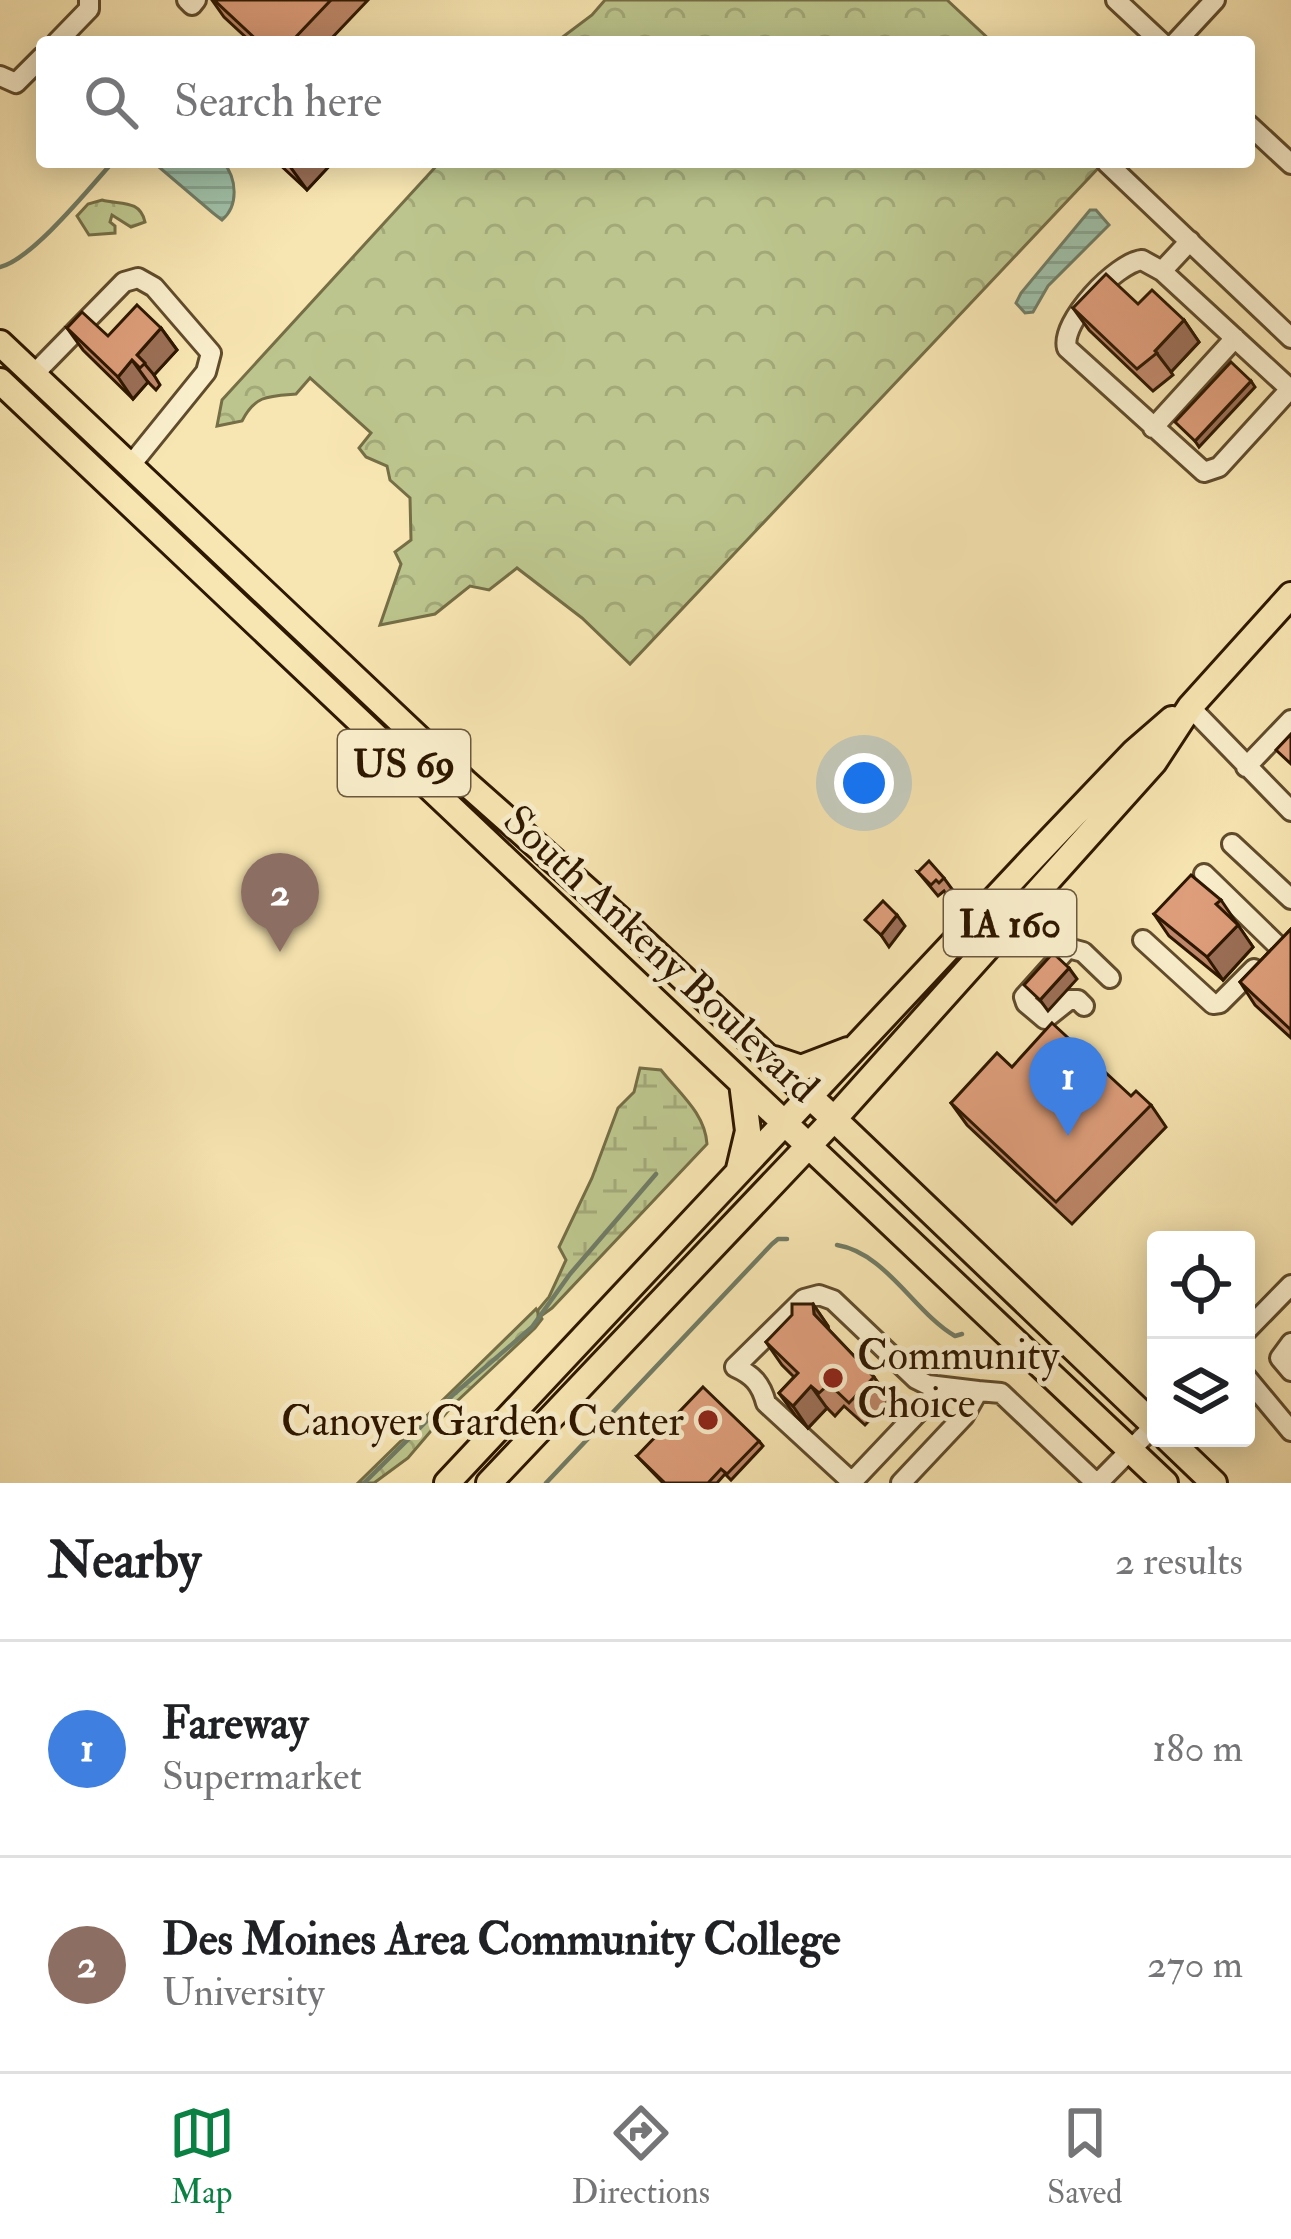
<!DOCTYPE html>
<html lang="en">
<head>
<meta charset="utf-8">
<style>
  :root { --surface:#fff; --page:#f6f6f6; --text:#202124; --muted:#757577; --line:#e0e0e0; --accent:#0b8043 }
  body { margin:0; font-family:"IM FELL Double Pica",serif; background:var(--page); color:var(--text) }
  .controls { position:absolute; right:36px; bottom:36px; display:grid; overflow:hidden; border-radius:12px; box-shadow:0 6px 30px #0003 }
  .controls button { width:108px; height:108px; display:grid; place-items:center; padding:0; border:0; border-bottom:3px solid var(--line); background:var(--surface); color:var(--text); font:60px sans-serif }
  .you { position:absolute; left:864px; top:783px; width:42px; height:42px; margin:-30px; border:9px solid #fff; border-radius:50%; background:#1a73e8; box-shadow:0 0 0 18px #1a73e833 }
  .badge { display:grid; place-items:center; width:78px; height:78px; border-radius:50%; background:var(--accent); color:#fff; font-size:39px; font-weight:700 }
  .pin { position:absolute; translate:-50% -99px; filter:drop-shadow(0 3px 6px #0008) }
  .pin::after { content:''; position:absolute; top:63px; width:42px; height:36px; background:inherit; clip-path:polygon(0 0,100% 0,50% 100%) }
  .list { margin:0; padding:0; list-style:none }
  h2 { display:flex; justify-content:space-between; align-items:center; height:156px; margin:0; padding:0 48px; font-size:51px }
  h2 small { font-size:39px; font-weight:400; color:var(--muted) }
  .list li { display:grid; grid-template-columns:78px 1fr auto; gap:36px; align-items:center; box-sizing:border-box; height:216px; padding:0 48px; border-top:3px solid var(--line) }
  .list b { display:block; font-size:45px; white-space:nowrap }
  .list p { margin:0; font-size:39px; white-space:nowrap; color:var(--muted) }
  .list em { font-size:39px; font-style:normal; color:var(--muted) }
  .icon { flex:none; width:66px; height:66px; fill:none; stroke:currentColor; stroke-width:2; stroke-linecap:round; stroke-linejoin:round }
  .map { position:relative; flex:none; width:1291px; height:1483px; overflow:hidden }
  .search { position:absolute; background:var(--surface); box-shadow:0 6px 30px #0003; left:36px; right:36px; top:36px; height:132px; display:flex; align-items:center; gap:30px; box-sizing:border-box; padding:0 42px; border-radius:12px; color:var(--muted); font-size:45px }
  .sheet { height:588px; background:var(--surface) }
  nav { display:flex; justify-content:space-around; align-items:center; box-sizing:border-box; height:168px; border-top:3px solid var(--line); background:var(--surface); font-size:33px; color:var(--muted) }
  nav a { display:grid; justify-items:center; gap:6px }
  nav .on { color:var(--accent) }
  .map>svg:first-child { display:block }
  .forest { fill:url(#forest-crowns); stroke:#756e46; stroke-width:3 }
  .wetland { fill:url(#wetland-marsh); stroke:#756e46; stroke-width:3 }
  .water { fill:url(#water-rules); stroke:#717c65; stroke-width:3 }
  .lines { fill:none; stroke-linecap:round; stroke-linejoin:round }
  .stream { stroke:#717c65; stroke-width:4.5 }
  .minor-casing { stroke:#604b2c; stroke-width:24 }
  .major-casing { stroke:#2e1700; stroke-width:30 }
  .minor { stroke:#faefcd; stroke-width:18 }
  .major { stroke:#f8e6b2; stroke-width:24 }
  .wall { fill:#bf886a; stroke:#2e1700; stroke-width:3 }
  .shaded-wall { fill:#9b6f56; stroke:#2e1700; stroke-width:3 }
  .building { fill:#de9e7b; stroke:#2e1700; stroke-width:3 }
  .poi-dot { fill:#8f2418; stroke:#faefcd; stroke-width:4.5 }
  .labels { text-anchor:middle; stroke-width:10; stroke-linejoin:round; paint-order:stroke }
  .shield { fill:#faefcd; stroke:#6b583e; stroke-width:3 }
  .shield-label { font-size:39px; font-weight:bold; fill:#2e1700 }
  .street-label { font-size:42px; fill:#2e1700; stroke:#faefcd }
  .poi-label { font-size:42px; fill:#2e1700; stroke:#faefcd; text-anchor:start }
</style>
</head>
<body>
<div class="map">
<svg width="1291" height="1483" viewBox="0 0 1291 1483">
  <defs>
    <pattern id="forest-crowns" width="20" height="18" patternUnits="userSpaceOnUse" patternTransform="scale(3)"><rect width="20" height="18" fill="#bcc58d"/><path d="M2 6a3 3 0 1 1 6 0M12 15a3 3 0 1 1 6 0" fill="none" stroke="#a2a878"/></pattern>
    <pattern id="wetland-marsh" width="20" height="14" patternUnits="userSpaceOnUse" patternTransform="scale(3)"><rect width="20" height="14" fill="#bcc58d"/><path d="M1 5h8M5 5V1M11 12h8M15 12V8" fill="none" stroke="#a2a878"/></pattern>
    <pattern id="water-rules" width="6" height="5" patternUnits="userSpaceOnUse" patternTransform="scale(3)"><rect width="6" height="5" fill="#9ec0a8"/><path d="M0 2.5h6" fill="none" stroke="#88a48f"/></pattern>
  </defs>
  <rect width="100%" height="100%" fill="#f8e6b2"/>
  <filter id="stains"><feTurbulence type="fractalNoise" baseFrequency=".00167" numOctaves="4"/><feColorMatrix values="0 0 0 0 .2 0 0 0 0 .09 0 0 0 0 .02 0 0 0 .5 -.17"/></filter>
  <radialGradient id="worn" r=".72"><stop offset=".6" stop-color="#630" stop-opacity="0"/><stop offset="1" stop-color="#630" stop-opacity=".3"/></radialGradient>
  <path class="forest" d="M605,0h342l45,42h-436l36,-27z
    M440,162h664l-474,502 -48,-46 -65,-50 -28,22 -19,-4 -35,28 -55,11 21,-61 -6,-12 16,-12 -1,-42 -20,-18 -3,-14 -21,-9 -7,-9 12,-15 -61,-55 -14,16c-27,2 -41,1 -54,27l-25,5 5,-26z
    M102,200c18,5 38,-1 43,22l-14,5 -19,-12 -2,7 5,4v7l-26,2 -12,-19 11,-12z
    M536,1309l6,10 -7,9 -82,77 -45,53 -34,25h-16z"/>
  <path class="wetland" d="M640,1068l21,2c18,23 44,43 46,74l-155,164 -14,10v-8l11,-13 17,-37 -7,-13 33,-69 26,-70 16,-16z"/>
  <path class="water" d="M153,162h70c14,16 16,44 -1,58l-9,-7z
    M1090,210h6l13,15 -61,61 -15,26 -8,1 -9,-10 5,-10z"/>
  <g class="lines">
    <path class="stream" d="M0,267c31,-7 88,-77 111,-103
      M837,1245c49,8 77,67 118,91l7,-2
      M364,1483l90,-89 78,-67 38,-53 86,-100
      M546,1483l226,-239 6,-5h9"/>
    <g class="minor-casing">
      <path id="minor" d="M187,0l5,5 4,-5
        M1116,0l45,42
        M57,42l32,-33v-9
        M1176,42l39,-42
        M0,76l16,7 26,-26
        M1249,125l42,39
        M1107,163l184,175
        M1190,241l-28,30 -20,-11c-26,3 -82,62 -75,88l137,124 15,-5 72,-79
        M1162,271l128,118
        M34,374l90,-92 14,-4 16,9 57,66 -5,19 -76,94
        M1153,428l82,-90
        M1190,707l101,104
        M1246,767l45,-47
        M1232,844l59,55
        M1204,874l73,71
        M1143,940l70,64 7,-1 34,-34
        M1084,1006l-6,-6h-9l-24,19 -19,-16 -2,-6 44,-49 15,4 27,26
        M1246,1331l45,-46
        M1291,1343l-11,15 11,13
        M1246,1377l45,54
        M852,1482l90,-95
        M853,1483l-87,-80c-5,-19 -13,-28 -31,-36l69,-68 15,-4 14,5 83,79 12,6 50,6
        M901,1483l63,-67 14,-25 23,2 95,90
        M1098,1483l58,-59"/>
    </g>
    <g class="major-casing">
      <path id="major" d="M0,343l465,439 159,141 210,196 322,308
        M0,381l1165,1102
        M774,1059l27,9 47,-18
        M739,1169l9,-38 -6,-48
        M1167,1438l47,45
        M447,1483l585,-624 102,-107 38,-33
        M489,1483l345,-364 320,-357 36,-55 101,-112"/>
    </g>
    <use href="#minor" class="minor"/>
    <use href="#major" class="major"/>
  </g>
  <path class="wall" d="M212,0h156l-40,42h-77l-27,-25z
    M277,162h56l-26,28z
    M1138,304l46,16 15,22 -28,30 2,3 -20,16 -64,-61 -16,-22z
    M67,328l41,8 53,-8 16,22 -23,25 6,10 -4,5 -8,-8 -15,17 -50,-49z
    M918,872l26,6 8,11 -6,5 -2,-3 -6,5z
    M1221,900l32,47 -30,33 -54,-44 -15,-22z
    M1291,929v109l-36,-33 -15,-23z
    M1012,1067l119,29 20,9 15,22 -94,97 -105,-99 -16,-22z
    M813,1304l15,22 1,4 45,47 16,22 -25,26 -21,-19 -9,10 -8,-8 -19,20 -13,-13 -16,-22 15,-16 -12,-12 -16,-23z
    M759,1441l4,5 -32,34 -6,-6 -8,9h-54l-26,-27z"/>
  <path class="shaded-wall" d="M297,162h36l-26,28 -16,-22z
    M1184,320l15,22 -28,30 -16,-21z
    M161,328l16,22 -23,25 -17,-20z
    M132,360l16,22 -15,17 -15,-22z
    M1251,381l4,6 -56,60 -4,-6z
    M897,915l8,11 -16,21 -8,-12z
    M1238,925l15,22 -30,33 -16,-23z
    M1069,968l8,11 -29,32 -8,-11z
    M813,1304l15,22 1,10 -15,-22z
    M811,1386l16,22 -19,20 -15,-22z"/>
  <path class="building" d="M214,0h117l-40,42h-32z
    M1106,274l32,30 14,-14 32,30 -29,31 2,2 -20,16 -64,-61z
    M137,305l24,23 -24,27 8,8 -5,5 -8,-8 -14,17 -51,-49 15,-16 26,24z
    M1231,362l20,19 -56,60 -20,-19z
    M1291,734v30l-15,-14z
    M929,861l15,17 -5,5 -3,-3 -5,5 -13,-13z
    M1191,875l30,25 -5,4 22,21 -31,32 -53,-43z
    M883,901l14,14 -16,20 -16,-15z
    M1291,929v101l-51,-48z
    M1053,953l16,15 -29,32 -16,-15z
    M1052,1023l79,73 5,-5 15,14 -95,97 -105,-99 46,-50 15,14z
    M792,1304h21l1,10 60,63 -25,26 -20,-19 -10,9 -8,-7 -18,20 -14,-13 19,-20 -32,-31 26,-27z
    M703,1387l56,54 -32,33 -6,-5 -13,14h-43l-28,-27z"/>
  <g class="poi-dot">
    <circle cx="833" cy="1378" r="12"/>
    <circle cx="708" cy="1420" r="12"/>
  </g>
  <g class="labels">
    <g class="shield">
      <rect x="338" y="730" width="132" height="66" rx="9"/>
      <rect x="944" y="890" width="132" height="66" rx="9"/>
    </g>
    <g class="shield-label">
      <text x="404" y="777">US 69</text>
      <text x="1010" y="937">IA 160</text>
    </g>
    <g class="street-label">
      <text transform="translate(662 953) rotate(43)" y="15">South Ankeny Boulevard</text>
    </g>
    <g class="poi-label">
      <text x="857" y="1369">Community<tspan x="857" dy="48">Choice</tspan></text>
      <text x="684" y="1435" text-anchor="end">Canoyer Garden Center</text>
    </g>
  </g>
  <rect width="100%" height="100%" filter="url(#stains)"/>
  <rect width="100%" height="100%" fill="url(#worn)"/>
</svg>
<div class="controls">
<button><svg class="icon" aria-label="locate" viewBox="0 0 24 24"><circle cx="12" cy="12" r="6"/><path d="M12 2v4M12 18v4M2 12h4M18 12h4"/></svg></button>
<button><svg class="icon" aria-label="layers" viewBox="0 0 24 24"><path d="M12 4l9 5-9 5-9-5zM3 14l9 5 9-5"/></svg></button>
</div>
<div class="you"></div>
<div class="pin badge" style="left:1068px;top:1136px;background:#3f7fe0">1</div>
<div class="pin badge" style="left:280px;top:952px;background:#8d6e63">2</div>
<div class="search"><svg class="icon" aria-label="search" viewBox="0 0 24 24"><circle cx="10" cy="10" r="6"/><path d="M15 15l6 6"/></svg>Search here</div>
</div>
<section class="sheet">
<h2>Nearby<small>2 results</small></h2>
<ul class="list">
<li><span class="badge" style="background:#3f7fe0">1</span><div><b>Fareway</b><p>Supermarket</p></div><em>180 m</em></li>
<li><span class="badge" style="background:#8d6e63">2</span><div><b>Des Moines Area Community College</b><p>University</p></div><em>270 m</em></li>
</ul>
</section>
<nav>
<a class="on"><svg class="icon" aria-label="map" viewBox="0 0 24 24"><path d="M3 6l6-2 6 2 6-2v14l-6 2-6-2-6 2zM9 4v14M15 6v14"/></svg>Map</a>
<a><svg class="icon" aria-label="directions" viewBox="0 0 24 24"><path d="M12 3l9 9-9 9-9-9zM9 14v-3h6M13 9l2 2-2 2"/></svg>Directions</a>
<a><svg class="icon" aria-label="saved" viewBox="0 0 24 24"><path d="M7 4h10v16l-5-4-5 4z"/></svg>Saved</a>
</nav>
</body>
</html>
